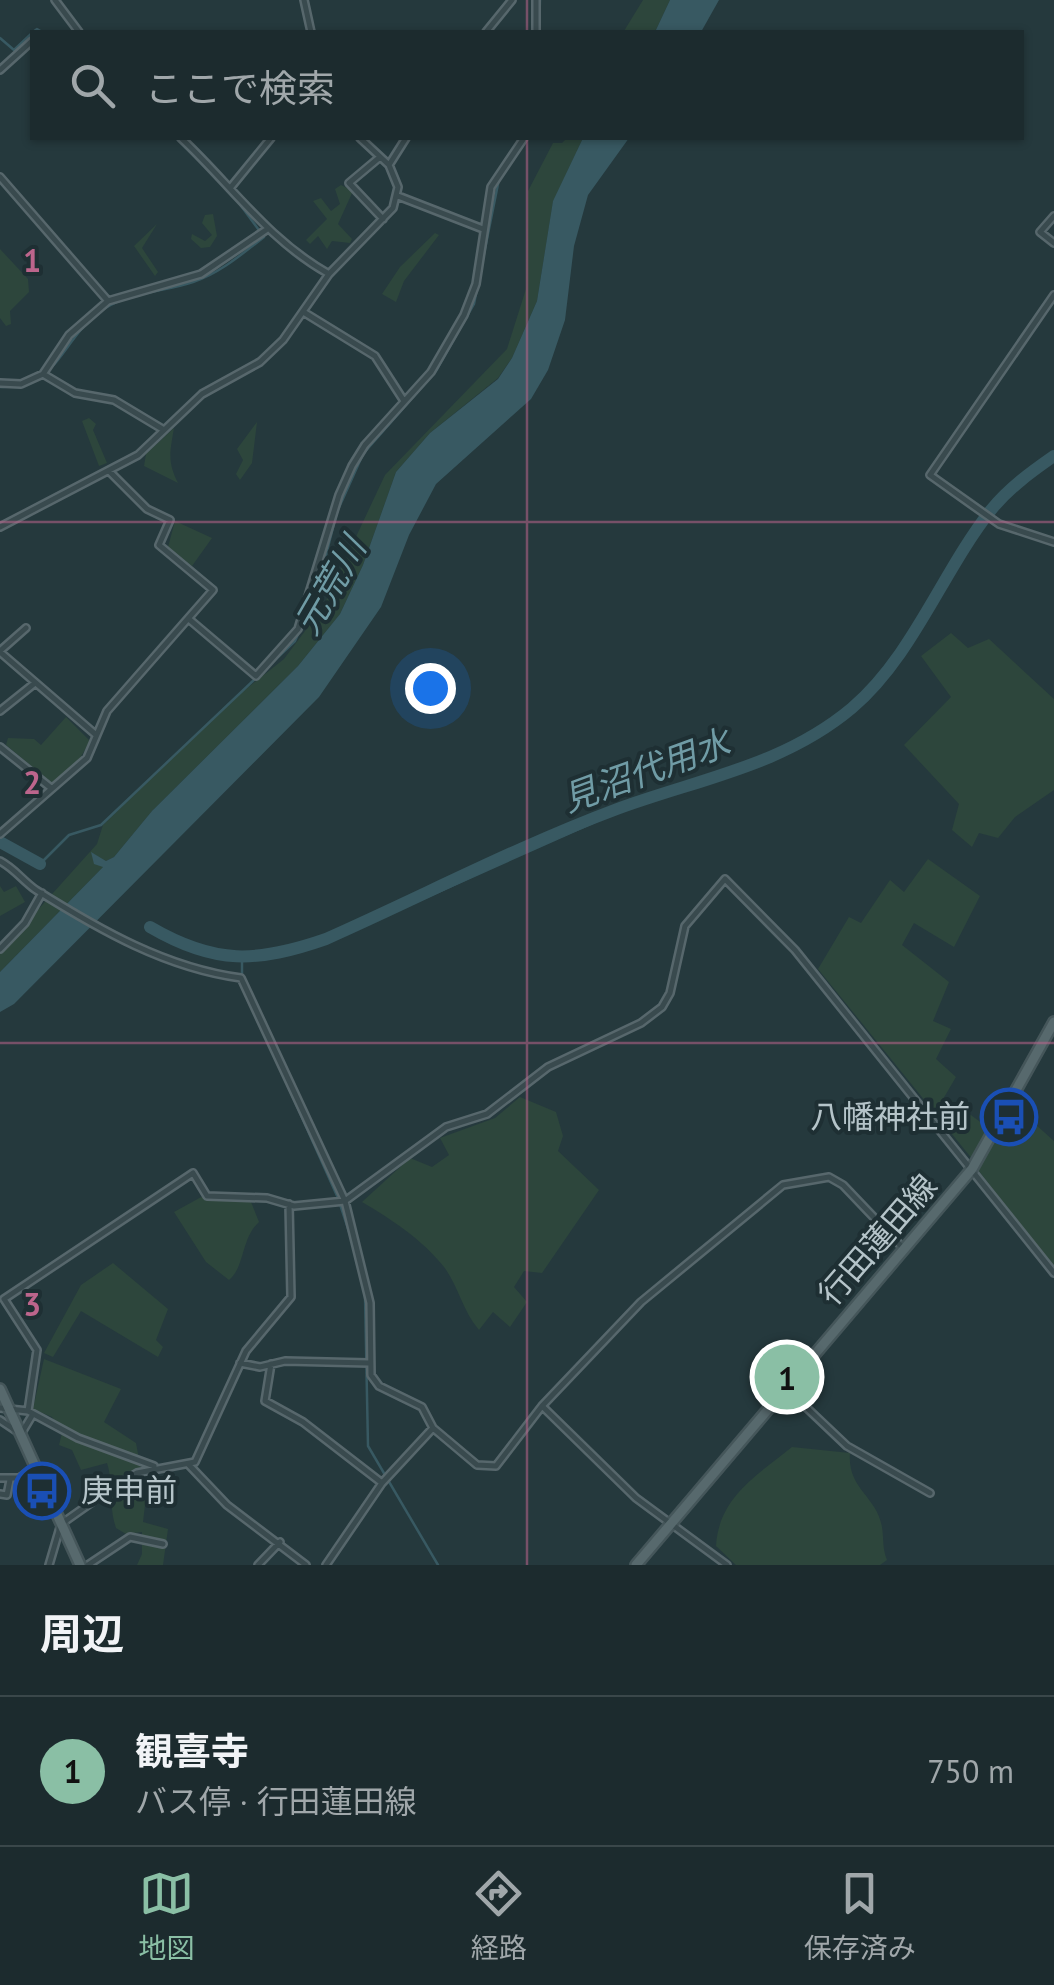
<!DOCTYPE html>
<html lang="ja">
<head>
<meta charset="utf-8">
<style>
  :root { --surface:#1c2b2e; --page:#29373a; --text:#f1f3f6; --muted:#a0a7aa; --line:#3a474a; --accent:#8abfa5 }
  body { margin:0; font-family:"PT Sans","Noto Sans JP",sans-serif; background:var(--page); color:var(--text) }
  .you { position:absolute; left:430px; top:688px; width:35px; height:35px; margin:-25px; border:8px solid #fff; border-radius:50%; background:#1a73e8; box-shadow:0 0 0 15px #1a73e833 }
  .badge { display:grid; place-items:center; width:65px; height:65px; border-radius:50%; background:var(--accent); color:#111; font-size:32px; font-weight:700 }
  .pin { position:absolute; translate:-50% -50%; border:5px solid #fff; box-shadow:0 2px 10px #0006 }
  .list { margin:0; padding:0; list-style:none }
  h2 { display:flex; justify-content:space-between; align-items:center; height:130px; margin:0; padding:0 40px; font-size:42px }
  h2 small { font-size:32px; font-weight:400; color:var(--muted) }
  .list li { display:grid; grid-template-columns:65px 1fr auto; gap:30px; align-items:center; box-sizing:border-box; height:150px; padding:0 40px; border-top:2px solid var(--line) }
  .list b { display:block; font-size:38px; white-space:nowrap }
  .list p { margin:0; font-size:32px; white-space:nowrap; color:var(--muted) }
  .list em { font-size:32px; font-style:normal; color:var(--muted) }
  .icon { flex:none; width:55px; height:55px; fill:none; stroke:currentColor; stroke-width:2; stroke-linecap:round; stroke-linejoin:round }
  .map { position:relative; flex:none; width:1054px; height:1565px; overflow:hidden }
  .search { position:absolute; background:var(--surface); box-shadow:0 2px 8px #0004; left:30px; right:30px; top:30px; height:110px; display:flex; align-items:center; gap:25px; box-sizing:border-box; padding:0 35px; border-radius:0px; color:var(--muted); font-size:38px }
  .sheet { height:280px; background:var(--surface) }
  nav { display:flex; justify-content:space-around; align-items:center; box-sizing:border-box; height:140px; border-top:2px solid var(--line); background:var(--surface); font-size:28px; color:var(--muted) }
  nav a { display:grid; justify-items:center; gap:5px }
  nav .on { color:var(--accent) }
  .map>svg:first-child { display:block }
  .green { fill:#2d463c }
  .water { fill:#385962 }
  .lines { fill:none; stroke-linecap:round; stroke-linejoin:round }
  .stream { stroke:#385962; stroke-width:2.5 }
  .canal { stroke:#385962; stroke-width:8 }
  .river { stroke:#385962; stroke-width:12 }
  .minor-casing { stroke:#57676c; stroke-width:10 }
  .primary-casing { stroke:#45565a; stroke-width:14 }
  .minor { stroke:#394a4e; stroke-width:5 }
  .primary { stroke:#57696d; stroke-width:9 }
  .grid { fill:none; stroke:#bc658c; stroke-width:2.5; stroke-opacity:0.55 }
  .labels { text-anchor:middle; stroke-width:8; stroke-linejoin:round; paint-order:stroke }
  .poi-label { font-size:32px; fill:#b5c4c9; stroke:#1e2f33; text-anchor:end }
  .street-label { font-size:32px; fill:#b5c4c9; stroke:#1e2f33 }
  .water-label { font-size:35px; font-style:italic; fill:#709ca6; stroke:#1e2f33 }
  .grid-label { font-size:32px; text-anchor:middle; font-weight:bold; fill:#bc658c; stroke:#1e2f33; stroke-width:8; stroke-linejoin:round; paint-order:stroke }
</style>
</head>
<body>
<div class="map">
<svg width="1054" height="1565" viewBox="0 0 1054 1565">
  <rect width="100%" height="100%" fill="#25393d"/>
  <path class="green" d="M643,0h27l-15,32 -31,-1z
    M567,138h16l-30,64 -16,99 -25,57 -14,20 -68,55 -34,39 -33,93 -23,49 -42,52 -145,144 -39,47 -8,4 -15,-8 13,13 -104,106v-20l97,-108 6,-19 124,-121 57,-45 39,-52 62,-132 122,-126 19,-60 2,-98 25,-48h9z
    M341,185l12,6 -15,33 14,15 -2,4 -18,-2 -5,8 -9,-13 -8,8 -4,-4 21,-21 -14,-18 8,-3 10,13 9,-7 -5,-15z
    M213,214l4,22 -7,11 -9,1 -10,-9 1,-5 13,7 7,-6 -10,-12 3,-8z
    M157,224l-15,24 16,24 -3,4 -21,-30z
    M435,233l4,2 -35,46 -8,21 -14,-8 18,-27z
    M0,249l28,30 1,13 -19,19 1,13 -5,2 -6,-8z
    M89,418l7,6 -3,6 14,33 -8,3 -17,-45z
    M257,422l-5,41 -12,17 -4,-6 7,-14 -6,-11z
    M174,428c-4,24 -7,33 4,55l-34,-17 2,-12z
    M175,521l37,17 -20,28 -24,-19z
    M951,633l17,15 21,-9 65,60v91l-39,27 -17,21 -19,-5 -7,14 -20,-17 7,-26 -55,-59 47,-48 -30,-41z
    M66,717l24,24 -11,19 -27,23 -46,-38 2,-7 26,1 7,6z
    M928,859l52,37 -26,51 -40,-24 -12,22 47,37 -16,39 18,8 -15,30 20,18 -20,34 12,-13 43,32 -18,30 -155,-191 31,-52 12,6 29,-43 14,12z
    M0,886l4,6 12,-6 9,16 -25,14z
    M520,1097l36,15 7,24 -5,15 41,39 -57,83 -18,-2 -10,16 13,15 -17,25 -17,-15 -14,18c-17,-20 -21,-45 -35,-63 -21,-27 -53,-48 -82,-65l48,-44 22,9 17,-12 -9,-17 55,-20z
    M1016,1107l38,34v126l-76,-97z
    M203,1196l48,6 8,20c-18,16 -14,45 -30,58l-23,-18 -32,-50z
    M113,1263l55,46 -12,31 7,7 -5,10 -77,-46 -28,46 -9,-4 37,-68z
    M44,1359l77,30 -17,33 32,21 10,54 -3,25 25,7 -5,36h-26l5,-11v-22l-16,2 -10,-6c-8,-25 -2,-43 -9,-65l-26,7 -9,-20 -13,-5 3,-12 -10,-16 -19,-8z
    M792,1447l58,6c-3,36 27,43 32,74 2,13 0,20 5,33l-7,5h-144l-20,-19c3,-49 40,-70 76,-99z"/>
  <path class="water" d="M670,0h49l-18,32h-46z
    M583,138h46l-41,57 -14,51 -9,74 -17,50 -17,29 -95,85 -27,51 -28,72 -62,90 -305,307 -14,8v-40l103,-105 -9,-3 -3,-12 15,9 8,-4 38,-46 146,-145 42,-52 23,-49 33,-93 34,-39 68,-54 14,-21 25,-57 16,-100z"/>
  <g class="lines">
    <path class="stream" d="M539,31l1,-31
      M33,32l4,-3 5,3
      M0,38l14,12 18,-17
      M176,138l31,30
      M509,164l18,-26
      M0,387c58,1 59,-43 98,-74 25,-20 65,-21 95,-31 27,-9 49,-28 71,-45l-28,-38
      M40,864l29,-29 32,-10 194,-184 22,-51 20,-78 26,-58 73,-83 38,-67 25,-125
      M242,958v19
      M261,1026l77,172 15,46
      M365,1296l3,150 70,119"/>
    <path class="canal" d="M150,927c65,38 107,36 176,12l291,-130"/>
    <path class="river" d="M0,842l40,22
      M150,927c65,38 107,36 176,12 97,-43 192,-93 291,-130 81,-30 166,-43 235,-101 61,-52 90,-136 139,-198 18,-22 40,-38 63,-54"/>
    <g class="minor-casing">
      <path id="minor" d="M55,0l24,32
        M304,0l7,32
        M536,0v32
        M486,32l26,-32
        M0,70l32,-29
        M181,138c50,47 87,102 148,136
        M360,138l29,27
        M380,157l-31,26 34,36
        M0,177l108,124
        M231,187l40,-49
        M398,196l85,33
        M1054,216l-14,16 14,11
        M1054,295l-124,180 69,49 55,18
        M305,313l70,43 29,45
        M43,374l32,19 39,7 50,30
        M0,383l21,1 22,-10 26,-39 39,-34 93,-27 65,-44
        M0,527l138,-72 64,-61 58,-32 23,-22 46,-66 64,-66 5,-21 -9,-22 17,-27
        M190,620l66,56 42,-47 41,-134 13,-29 13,-21 66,-73 33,-57 12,-31 15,-97 33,-49
        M0,651l26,-23
        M0,652l95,82
        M0,711l35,-28
        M0,747l51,41
        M0,834l87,-76 20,-47 106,-121 -54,-45 11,-25 -23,-11 -38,-38
        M0,861c14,7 23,20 36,29 64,40 130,78 205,88l104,223 25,102 1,72 8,11 43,21 11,21
        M0,949l25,-26 17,-30
        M240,1363l20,4 25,-6 84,2
        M271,1364l-6,37 38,21 79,61
        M787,1389l60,57 83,47
        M542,1406l94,92 91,67
        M0,1408l28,3 50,27 76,28
        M28,1411l9,-61 -33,-51 189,-126 14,23 60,2 27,8 51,-5 101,-74 41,-13 61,-47 93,-44 21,-16 8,-14 15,-67 40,-47 70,71 259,323
        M0,1420l21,14 12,-20
        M189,1465l38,40 79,60
        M0,1478h19l16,-10
        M0,1494l7,1 3,-15
        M49,1565l12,-41 54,-38 22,-13 58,-11 51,-111 45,-54 -2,-93
        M88,1565l42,-28 33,7
        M258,1565l22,-23
        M326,1565l56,-82 51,-55 44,37 19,1 46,-60 99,-104 142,-117 46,-8 14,8 60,63"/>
    </g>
    <g class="primary-casing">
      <path id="primary" d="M0,1389l80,176
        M636,1565l336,-396 82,-147"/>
    </g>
    <use href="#minor" class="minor"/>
    <use href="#primary" class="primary"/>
  </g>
  <path class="grid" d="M527,0v32M527,138v1427M0,522h1054M0,1043h1054"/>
  <defs>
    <g id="bus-ring" transform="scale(2.875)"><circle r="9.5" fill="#1e2f33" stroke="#1a4fb4" stroke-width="1.5"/><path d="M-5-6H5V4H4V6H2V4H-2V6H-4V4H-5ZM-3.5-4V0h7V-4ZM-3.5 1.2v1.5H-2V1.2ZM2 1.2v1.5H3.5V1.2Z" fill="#1a4fb4"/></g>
  </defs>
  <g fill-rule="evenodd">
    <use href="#bus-ring" x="1009" y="1117"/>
    <use href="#bus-ring" x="42" y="1491"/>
  </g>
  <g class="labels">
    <g class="poi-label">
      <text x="970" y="1128">八幡神社前</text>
      <text x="81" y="1502" text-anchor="start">庚申前</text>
    </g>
    <g class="street-label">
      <text transform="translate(878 1240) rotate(-49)" y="11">行田蓮田線</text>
    </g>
    <g class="water-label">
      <text transform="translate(330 586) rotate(-60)" y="12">元荒川</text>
      <text transform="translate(646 771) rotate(-20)" y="12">見沼代用水</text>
    </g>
  </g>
  <g class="grid-label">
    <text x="32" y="272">1</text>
    <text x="32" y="794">2</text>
    <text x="32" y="1316">3</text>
  </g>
</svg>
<div class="you"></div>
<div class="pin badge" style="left:787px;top:1377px">1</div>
<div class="search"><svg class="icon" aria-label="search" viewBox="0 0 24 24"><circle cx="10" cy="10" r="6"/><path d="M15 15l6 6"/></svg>ここで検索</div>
</div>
<section class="sheet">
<h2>周辺<small></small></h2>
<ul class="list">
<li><span class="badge">1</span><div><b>観喜寺</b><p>バス停 · 行田蓮田線</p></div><em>750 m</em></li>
</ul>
</section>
<nav>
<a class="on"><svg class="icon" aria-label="map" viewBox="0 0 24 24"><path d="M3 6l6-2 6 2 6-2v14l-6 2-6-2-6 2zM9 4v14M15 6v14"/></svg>地図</a>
<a><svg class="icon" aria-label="directions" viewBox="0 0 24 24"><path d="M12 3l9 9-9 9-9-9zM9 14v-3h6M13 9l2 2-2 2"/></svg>経路</a>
<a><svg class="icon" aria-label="saved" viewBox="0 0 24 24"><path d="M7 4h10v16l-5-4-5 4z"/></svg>保存済み</a>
</nav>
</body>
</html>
